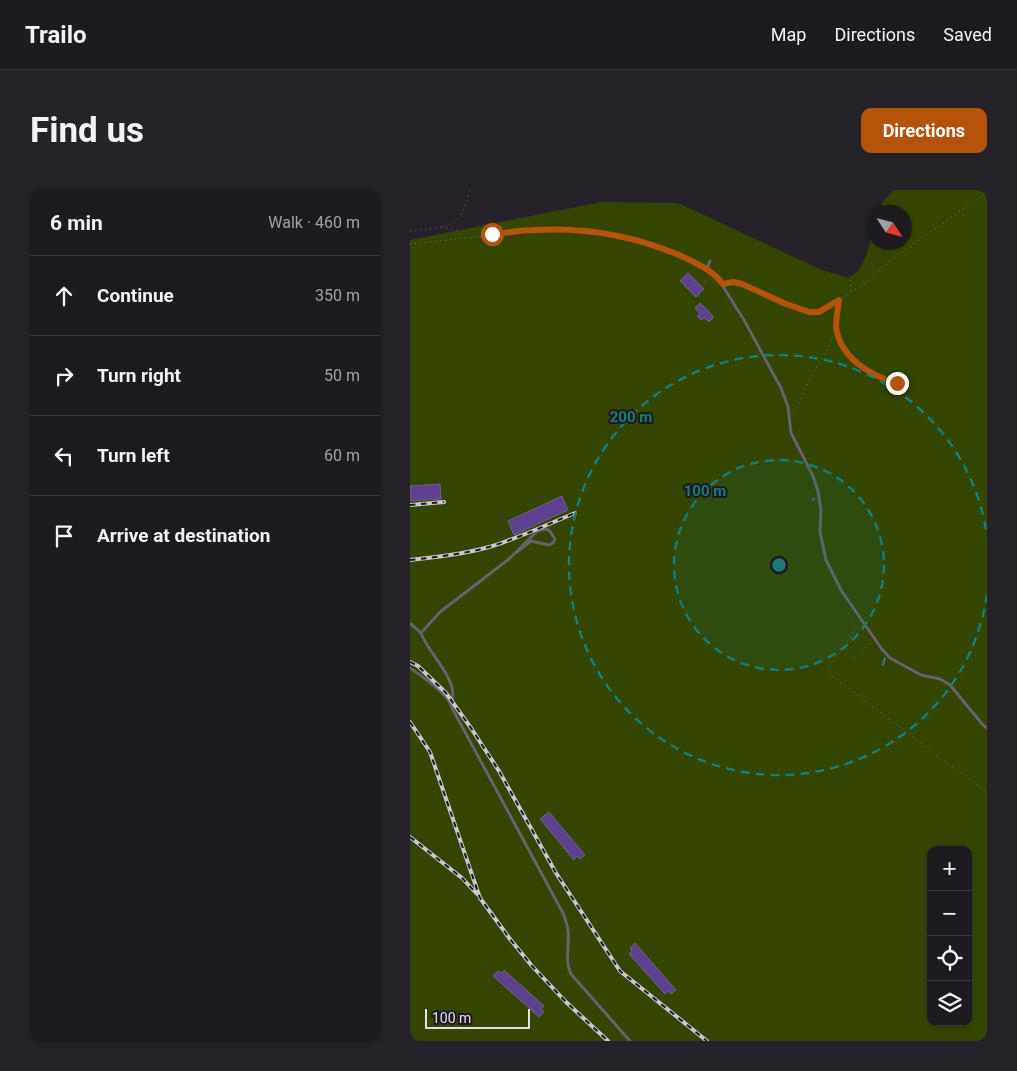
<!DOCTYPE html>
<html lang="en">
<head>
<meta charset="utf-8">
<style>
  :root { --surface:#1d1a20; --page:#252329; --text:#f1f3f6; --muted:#a0a1a5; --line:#3b383e; --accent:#b45309 }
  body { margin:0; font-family:Roboto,sans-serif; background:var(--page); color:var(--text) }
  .controls { position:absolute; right:15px; bottom:15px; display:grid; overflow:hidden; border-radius:10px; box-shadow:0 1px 4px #0004 }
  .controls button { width:45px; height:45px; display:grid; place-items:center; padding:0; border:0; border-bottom:1px solid var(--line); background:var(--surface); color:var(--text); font:25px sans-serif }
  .compass { position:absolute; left:457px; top:15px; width:45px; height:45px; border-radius:50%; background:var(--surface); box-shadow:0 1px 4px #0004; rotate:126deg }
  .scale { position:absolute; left:15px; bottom:12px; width:105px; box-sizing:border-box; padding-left:5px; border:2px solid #e4e1e6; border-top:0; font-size:14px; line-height:18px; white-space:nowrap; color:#e4e1e6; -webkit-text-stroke:4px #1e1920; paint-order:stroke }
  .stop { position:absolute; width:15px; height:15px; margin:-11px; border:4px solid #b45309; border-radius:50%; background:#fff }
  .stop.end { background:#b45309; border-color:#fff; box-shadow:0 1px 5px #0008 }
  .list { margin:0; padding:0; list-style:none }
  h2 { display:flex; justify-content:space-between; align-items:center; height:65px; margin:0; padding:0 20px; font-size:21px }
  h2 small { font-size:16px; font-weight:400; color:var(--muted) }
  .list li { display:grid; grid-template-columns:32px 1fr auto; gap:15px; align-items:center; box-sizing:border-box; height:80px; padding:0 20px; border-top:1px solid var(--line) }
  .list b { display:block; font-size:19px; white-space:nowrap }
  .list em { font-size:16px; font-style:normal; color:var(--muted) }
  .icon { flex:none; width:28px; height:28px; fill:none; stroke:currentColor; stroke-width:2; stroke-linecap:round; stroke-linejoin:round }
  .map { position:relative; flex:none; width:577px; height:851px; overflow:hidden; border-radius:10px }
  header { display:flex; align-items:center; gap:30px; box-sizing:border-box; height:70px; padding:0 25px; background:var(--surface); border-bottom:1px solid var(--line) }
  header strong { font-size:24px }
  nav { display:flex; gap:28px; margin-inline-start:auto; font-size:18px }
  .intro { display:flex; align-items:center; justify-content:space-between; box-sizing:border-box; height:120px; padding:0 30px }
  h1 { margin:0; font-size:35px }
  .button { padding:12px 22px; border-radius:10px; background:var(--accent); color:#fff; font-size:18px; font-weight:700 }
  main { display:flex; gap:30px; padding:0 30px }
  aside { flex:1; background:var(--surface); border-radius:10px; box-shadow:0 1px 4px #0004 }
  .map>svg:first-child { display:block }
  .green { fill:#344500; fill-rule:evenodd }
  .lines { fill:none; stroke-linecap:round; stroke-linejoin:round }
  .stream { stroke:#32778b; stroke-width:2 }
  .building { fill:#5e4291; stroke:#6b6872 }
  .path { stroke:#78747b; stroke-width:1; stroke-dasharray:1 4; stroke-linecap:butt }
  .service { stroke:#67616a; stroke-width:3 }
  .rail-casing { stroke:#cac7cd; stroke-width:4 }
  .rail { stroke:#1e1920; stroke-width:2; stroke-dasharray:5.5; stroke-linecap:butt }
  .route { stroke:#b45309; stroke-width:6 }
  .ring { fill:none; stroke:#1a7b74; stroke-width:2.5; stroke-dasharray:9 6 }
  .centre { fill:#1a7b74; stroke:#1e1920; stroke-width:2.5 }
  .ring-label { font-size:15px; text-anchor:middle; font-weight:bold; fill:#1a7b74; stroke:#1e1920; stroke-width:4; stroke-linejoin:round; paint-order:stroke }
</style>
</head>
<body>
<header>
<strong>Trailo</strong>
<nav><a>Map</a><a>Directions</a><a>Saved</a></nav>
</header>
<div class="intro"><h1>Find us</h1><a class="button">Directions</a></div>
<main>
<aside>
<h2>6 min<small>Walk · 460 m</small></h2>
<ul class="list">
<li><svg class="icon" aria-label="ahead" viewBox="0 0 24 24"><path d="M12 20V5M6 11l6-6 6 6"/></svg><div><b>Continue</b></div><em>350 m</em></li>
<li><svg class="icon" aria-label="right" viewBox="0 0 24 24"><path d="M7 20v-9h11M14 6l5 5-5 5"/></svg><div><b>Turn right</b></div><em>50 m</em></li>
<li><svg class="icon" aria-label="left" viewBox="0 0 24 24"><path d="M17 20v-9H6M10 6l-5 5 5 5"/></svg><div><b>Turn left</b></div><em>60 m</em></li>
<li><svg class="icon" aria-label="arrive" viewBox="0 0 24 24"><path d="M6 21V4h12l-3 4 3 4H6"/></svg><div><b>Arrive at destination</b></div></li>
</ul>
</aside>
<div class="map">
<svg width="577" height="851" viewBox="0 0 577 851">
  <rect width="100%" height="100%" fill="#27222a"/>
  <path class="green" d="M484,0h93v851h-577v-801l191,-38 77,1 144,67 27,8c17,-10 20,-33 25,-51v15h30v-30h-25l4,-11zM521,660h37v172h-37z"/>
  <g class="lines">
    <path class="stream" d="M403,310l1,-1
      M473,475l2,-7"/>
  </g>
  <path class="building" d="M278,83l16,16 -8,8 -16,-16z
    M290,113l14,14 -5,5 -5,-4 -3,2 -4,-4 3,-2 -5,-6z
    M30,294l1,15 -31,2v-15z
    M152,306l6,14 -54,25 -6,-14z
    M139,622l36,43 -5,4 -3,-3 -3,4 -34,-41z
    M225,753l41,47 -5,4 -3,-3 -3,3 -36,-40 3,-3 -2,-3z
    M94,780l40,36 -3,4 3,2 -5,5 -46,-41 5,-5 3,2z"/>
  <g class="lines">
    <path class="path" d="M32,37l14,3 6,7
      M0,41c37,-5 50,0 60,-41
      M0,54l131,-14
      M440,85l1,16
      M294,92l5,-5
      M318,93c14,-3 42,15 56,21 11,4 23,8 35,9l52,-34 20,-19 96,-68
      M427,138c9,32 29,47 60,55
      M383,221c10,-7 9,-18 14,-27 10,-19 24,-36 29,-57 3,-8 2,-18 3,-27
      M438,423c2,5 6,10 5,15 0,14 -21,28 -26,44l160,121
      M445,468l16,-15"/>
    <path class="service" d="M136,39l31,1 29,4 37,8 23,8 35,15 16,12 27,43 37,68 7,19 3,26 22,43 5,15 3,20 -1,21 6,28 15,30 40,58 9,10 31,17 19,4 10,6 33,40 4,3
      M297,78l3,-7
      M0,433l11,10
      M0,478c11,7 40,28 42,40l112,207c1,5 4,11 4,16 2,14 -4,29 3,43l59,67
      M41,513c10,-22 -23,-49 -30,-70l19,-21 69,-53 22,-22 7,-6 7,-2 4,1 6,9 -2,4 -4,2 -18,-4 -14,11"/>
    <g class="rail-casing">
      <path id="rail" d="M0,315l34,-3
        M0,370c27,-3 54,-6 79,-13 30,-9 57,-22 86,-34
        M0,472l8,4 28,27 25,35 28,43 57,102 64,98 87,70
        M0,532l20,30 50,146 30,41 22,27 34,36 42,39
        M0,647l52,41 15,16"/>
    </g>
    <use href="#rail" class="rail"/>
  </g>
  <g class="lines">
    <path class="route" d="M82,44c14,-1 28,-4 42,-4 49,-3 100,6 145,25 17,8 32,14 44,29l10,-2 9,2 44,20 23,8h10l20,-12c-1,8 -3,19 -3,27 4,31 35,49 61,56"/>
  </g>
  <circle cx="369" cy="375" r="105" fill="#1a7b74" fill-opacity=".12"/>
  <g class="ring">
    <circle cx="369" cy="375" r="105"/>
    <path d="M577 404A210 210 0 1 1 577 346"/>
  </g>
  <circle cx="369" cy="375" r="8" class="centre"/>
  <g class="ring-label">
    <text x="221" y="232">200 m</text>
    <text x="295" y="306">100 m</text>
  </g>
</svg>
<div class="controls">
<button>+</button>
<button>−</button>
<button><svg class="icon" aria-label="locate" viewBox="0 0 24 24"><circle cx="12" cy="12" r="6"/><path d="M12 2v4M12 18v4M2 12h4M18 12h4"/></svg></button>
<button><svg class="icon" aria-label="layers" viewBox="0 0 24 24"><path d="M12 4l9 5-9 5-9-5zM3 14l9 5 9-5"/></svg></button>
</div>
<svg class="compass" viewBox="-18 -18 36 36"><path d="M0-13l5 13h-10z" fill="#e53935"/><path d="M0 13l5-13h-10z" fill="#a0a1a5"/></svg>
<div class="scale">100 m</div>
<div class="stop" style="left:82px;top:44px"></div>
<div class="stop end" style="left:487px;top:193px"></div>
</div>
</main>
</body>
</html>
